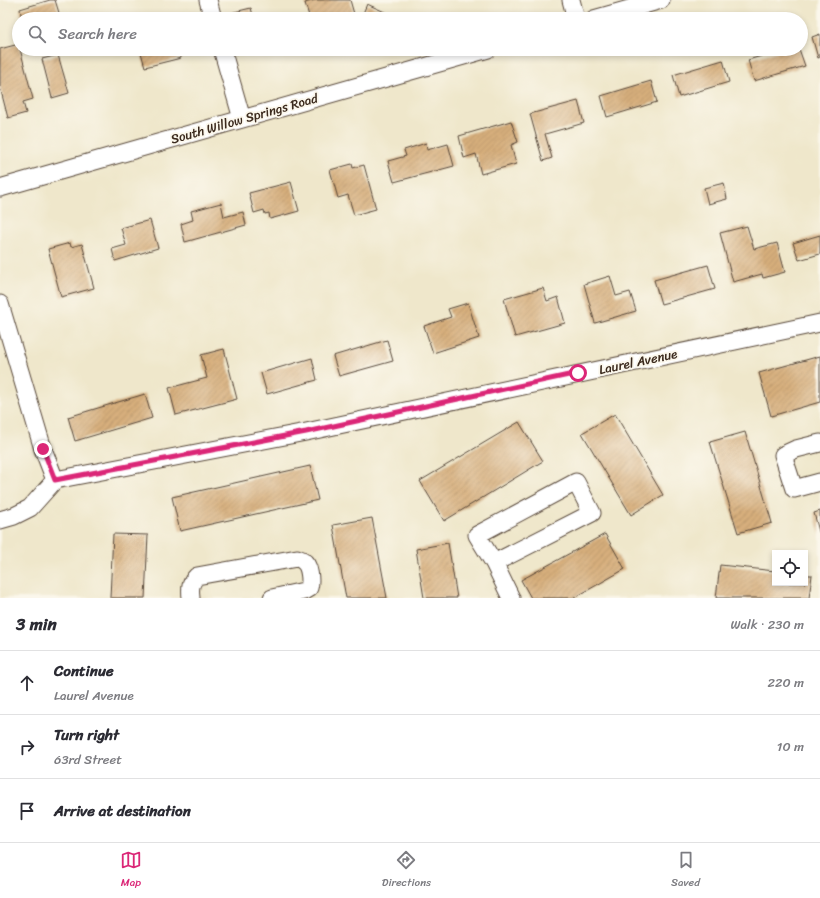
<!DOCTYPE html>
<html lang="en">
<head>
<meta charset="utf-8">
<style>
  :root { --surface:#fff; --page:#f2f2f3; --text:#2b2b33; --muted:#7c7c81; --line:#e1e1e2; --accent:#db2777 }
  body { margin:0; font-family:Sriracha,sans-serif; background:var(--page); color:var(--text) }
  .controls { position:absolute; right:12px; bottom:12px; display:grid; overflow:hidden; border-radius:0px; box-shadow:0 2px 6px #0003 }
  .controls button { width:36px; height:36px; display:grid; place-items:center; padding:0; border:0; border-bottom:1px solid var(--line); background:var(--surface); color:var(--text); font:20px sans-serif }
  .stop { position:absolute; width:12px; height:12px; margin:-9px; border:3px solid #db2777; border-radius:50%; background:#fff }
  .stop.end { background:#db2777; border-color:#fff; box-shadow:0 1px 4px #0008 }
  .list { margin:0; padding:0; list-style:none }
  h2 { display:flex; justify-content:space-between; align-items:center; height:52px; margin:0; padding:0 16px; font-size:17px }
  h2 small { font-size:13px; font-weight:400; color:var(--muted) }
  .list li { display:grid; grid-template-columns:26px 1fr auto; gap:12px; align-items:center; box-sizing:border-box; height:64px; padding:0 16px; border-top:1px solid var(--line) }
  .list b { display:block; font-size:15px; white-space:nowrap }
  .list p { margin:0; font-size:13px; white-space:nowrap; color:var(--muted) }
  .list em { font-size:13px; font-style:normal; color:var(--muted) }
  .icon { flex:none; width:22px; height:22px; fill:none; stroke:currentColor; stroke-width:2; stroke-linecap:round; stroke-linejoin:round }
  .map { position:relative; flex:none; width:820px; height:598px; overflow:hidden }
  .search { position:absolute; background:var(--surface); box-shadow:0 2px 6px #0003; left:12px; right:12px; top:12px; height:44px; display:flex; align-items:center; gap:10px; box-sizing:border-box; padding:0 14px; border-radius:22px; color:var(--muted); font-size:15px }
  .sheet { height:244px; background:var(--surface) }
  nav { display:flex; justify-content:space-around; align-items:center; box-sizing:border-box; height:56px; border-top:1px solid var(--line); background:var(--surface); font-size:11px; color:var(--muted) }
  nav a { display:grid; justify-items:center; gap:2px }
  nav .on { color:var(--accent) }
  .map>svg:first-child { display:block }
  .building { fill:url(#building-hatch) }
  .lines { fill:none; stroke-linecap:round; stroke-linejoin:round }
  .minor-casing { stroke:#564638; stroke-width:19 }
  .minor { stroke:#fff; stroke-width:17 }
  .route { stroke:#db2777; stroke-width:5 }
  .labels { text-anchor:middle; stroke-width:3.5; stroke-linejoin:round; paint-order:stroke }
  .street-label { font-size:13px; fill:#3b2a1e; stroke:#fbf7ec }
</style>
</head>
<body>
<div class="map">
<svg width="820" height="598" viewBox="0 0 820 598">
  <defs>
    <pattern id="building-hatch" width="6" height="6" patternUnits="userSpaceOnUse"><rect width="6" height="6" fill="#d7af7d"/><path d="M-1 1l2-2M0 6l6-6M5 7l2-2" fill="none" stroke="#b08f66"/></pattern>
  </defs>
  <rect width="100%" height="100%" fill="#fbf7ec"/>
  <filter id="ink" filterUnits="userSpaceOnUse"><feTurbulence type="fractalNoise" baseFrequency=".025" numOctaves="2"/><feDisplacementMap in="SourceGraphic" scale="8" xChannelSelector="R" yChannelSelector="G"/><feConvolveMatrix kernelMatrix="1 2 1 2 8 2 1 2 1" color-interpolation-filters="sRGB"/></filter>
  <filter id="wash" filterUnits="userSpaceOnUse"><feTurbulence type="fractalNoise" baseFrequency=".012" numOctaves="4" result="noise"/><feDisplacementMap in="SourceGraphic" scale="16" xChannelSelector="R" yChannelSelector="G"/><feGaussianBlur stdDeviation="0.9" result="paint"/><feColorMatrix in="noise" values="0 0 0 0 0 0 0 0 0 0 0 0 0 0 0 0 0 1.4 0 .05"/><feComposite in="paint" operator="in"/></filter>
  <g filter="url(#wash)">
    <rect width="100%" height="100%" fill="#efe7cb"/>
    <g id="blocks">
      <path class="building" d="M50,0h5l5,16 -9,3h-29l-2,-10z
        M315,0h35l4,14 -19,5h-25l-5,-16z
        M367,4l20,9 -3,6 -23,-1z
        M251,8l3,11h-27l-1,-5z
        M820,34v23l-2,1 -6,-21z
        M19,44v5h1l13,50 -10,3 3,11 -18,5 -8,-31v-38z
        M140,49h39l2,9 -36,9z
        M234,49h21v1l-19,4z
        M785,49h14l6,17 -51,15 -6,-21z
        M58,55l11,38 -17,5 -10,-39z
        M723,60l6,22 -50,15 -6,-22z
        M651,81l6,21 -50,15 -6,-21z
        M578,101l6,22 -39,11 7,24 -9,3 -13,-47z
        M511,121l7,21 -7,3 5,19 -35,10 -5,-20 -12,4 -5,-22z
        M426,143l1,7 21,-6 6,22 -60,16 -6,-21 18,-5 -2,-6z
        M352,164l1,4 11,-3 12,44 -22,6 -6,-20 -10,3 -8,-28z
        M291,182l8,29 -29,8 -1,-6 -4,1 -1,-4 -10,3 -5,-20z
        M724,183l3,16 -19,5 -4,-16z
        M221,203l3,14 19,-5 3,13 -61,17 -4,-18 12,-4 -2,-9z
        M150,220l8,28 -43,13 -3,-12 14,-4 -5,-17z
        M747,226l7,23 23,-6 8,29 -22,6 -1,-4 -29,8 -13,-49z
        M820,235v19l-21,6 -6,-17z
        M70,243l1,4 11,-3 12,44 -33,9 -13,-48z
        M708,265l7,24 -54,15 -7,-24z
        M610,276l6,20 14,-4 6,19 -41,12 -11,-39z
        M543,288l4,13 11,-4 7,26 -50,14 -11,-38z
        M468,303l11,35 -46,15 -9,-27 27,-9 -3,-8z
        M387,340l6,21 -54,15 -6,-20z
        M224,349l13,50 -61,16 -7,-27 38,-10 -6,-23z
        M820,356v46l-49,14 -12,-43z
        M312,358l5,22 -50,14 -6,-21z
        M145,394l7,24 -77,23 -7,-24z
        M615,414l48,81 -32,20 -49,-82z
        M519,422l24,39 -99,60 -24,-40z
        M745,432l27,91 -34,10 -28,-91z
        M310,466l8,34 -138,31 -8,-34z
        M820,511v24l-6,-22z
        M372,518l15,80h-41l-13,-73z
        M113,534l35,1 -3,63h-35z
        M605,534l20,35 -51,29h-43l-10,-18z
        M448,543l9,55h-33l-8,-49z
        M720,565l55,6v12h30v-8h7l-3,23h-93z"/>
    </g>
  </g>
  <g filter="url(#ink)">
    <use href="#blocks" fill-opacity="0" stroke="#564638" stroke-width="1"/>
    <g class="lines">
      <g class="minor-casing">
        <path id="minor" d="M208,0l5,19
          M571,0l5,19
          M594,19l67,-19
          M222,49l20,70
          M0,188l488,-139
          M0,304l43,145 12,31
          M820,443l-24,6 -13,6 11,34 26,-7
          M0,520l14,-4 16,-8 25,-28 251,-48 514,-109
          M494,563l98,-50 -16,-31 -99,53 17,28 17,35
          M191,598c-1,-10 -1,-15 6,-22l100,-18c2,1 5,1 6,3 7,4 8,20 6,27l-5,3 -32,7"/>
      </g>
      <use href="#minor" class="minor"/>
    </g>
  </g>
  <g class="lines" filter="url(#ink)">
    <path class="route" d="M43,449l12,31 251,-48 272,-59"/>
  </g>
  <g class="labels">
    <g class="street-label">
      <text transform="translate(244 118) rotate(-16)" y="5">South Willow Springs Road</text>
      <text transform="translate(638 361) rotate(-12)" y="5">Laurel Avenue</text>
    </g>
  </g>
</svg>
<div class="controls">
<button><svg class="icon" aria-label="locate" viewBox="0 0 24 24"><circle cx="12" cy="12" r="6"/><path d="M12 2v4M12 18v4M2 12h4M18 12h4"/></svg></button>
</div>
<div class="stop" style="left:578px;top:373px"></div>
<div class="stop end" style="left:43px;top:449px"></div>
<div class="search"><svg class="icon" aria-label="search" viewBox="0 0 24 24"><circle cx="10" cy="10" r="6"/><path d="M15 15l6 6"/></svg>Search here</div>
</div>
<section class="sheet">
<h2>3 min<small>Walk · 230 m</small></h2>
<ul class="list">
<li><svg class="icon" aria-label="ahead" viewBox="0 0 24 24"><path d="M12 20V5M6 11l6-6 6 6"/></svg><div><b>Continue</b><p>Laurel Avenue</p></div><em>220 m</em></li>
<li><svg class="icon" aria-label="right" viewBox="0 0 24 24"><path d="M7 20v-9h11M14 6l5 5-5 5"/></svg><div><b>Turn right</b><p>63rd Street</p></div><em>10 m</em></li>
<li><svg class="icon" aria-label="arrive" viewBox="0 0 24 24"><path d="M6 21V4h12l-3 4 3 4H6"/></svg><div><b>Arrive at destination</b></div></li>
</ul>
</section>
<nav>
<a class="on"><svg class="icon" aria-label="map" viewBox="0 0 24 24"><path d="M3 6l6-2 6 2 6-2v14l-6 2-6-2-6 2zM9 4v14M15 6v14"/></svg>Map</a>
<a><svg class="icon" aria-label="directions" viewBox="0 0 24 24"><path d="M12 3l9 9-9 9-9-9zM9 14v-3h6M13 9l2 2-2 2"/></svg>Directions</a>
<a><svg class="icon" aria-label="saved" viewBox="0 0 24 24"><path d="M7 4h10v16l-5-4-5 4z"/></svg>Saved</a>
</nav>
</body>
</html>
